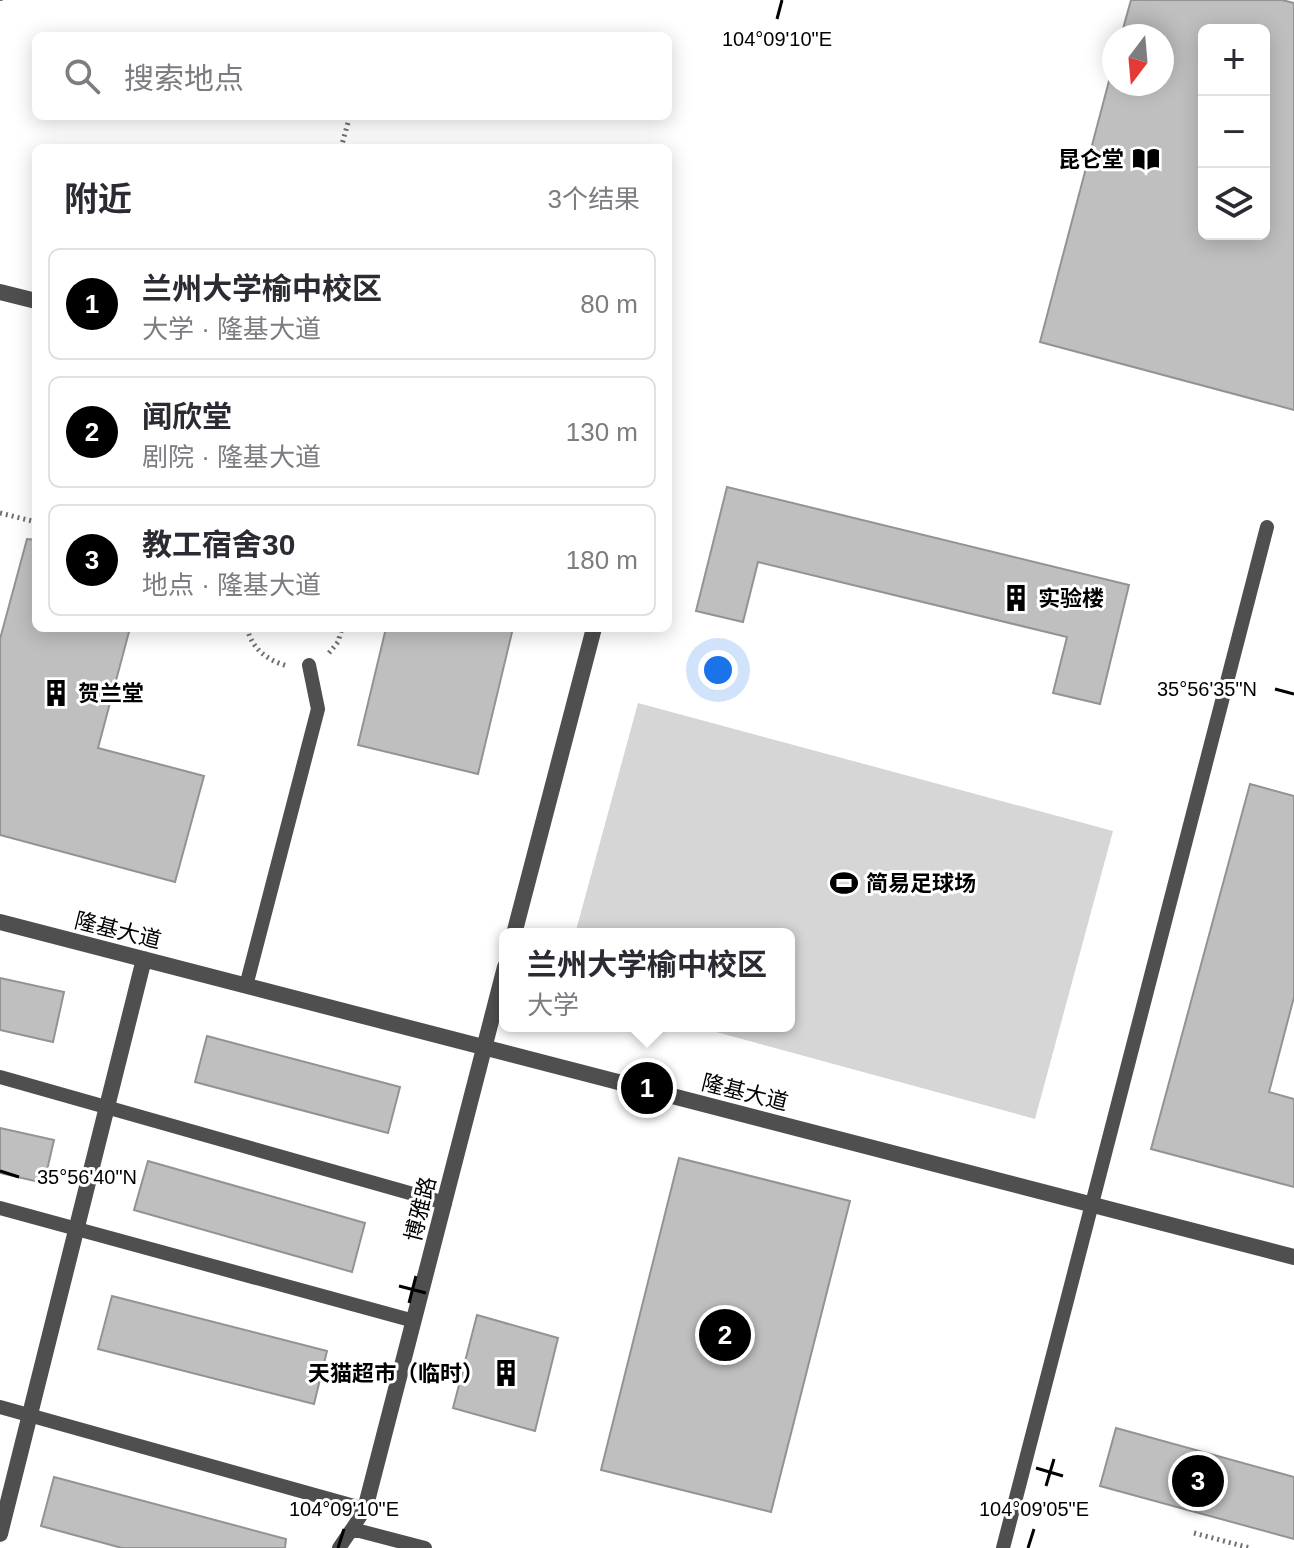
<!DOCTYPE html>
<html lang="zh">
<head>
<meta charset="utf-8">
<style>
  :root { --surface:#fff; --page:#f7f7f7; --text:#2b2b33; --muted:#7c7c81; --line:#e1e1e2; --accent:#000 }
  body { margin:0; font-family:Arial,"Noto Sans SC",sans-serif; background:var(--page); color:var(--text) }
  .controls { position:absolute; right:24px; top:24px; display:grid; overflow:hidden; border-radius:12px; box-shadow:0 4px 20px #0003 }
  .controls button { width:72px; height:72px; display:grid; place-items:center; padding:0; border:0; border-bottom:2px solid var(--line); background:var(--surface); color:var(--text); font:40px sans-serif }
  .compass { position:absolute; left:1102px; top:24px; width:72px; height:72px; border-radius:50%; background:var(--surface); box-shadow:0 4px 20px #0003; rotate:196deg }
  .you { position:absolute; left:718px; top:670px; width:28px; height:28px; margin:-20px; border:6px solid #fff; border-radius:50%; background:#1a73e8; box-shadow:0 0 0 12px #1a73e833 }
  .badge { display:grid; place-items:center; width:52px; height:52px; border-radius:50%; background:var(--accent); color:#fff; font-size:26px; font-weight:700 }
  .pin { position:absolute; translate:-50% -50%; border:4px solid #fff; box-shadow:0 2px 8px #0006 }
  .popup { position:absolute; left:499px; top:928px; width:296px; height:104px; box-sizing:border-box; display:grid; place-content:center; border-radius:12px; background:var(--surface); filter:drop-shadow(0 2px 6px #0005); font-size:26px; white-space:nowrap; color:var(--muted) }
  .popup b { font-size:30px; color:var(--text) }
  .popup::after { content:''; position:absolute; left:50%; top:100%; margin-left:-16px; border:16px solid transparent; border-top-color:var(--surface) }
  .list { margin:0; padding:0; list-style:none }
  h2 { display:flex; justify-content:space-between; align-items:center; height:104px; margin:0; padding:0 32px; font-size:34px }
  h2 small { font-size:26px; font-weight:400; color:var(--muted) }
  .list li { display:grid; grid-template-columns:52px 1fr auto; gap:24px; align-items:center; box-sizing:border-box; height:112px; margin:0 16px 16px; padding:0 16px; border:2px solid var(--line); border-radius:12px }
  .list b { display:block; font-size:30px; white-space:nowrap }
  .list p { margin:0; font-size:26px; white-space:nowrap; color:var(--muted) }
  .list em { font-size:26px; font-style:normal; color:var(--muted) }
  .icon { flex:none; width:44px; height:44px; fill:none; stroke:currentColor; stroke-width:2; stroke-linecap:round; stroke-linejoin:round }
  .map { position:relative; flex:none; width:1294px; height:1548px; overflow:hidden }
  .search { position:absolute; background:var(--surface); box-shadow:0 4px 20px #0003; left:32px; top:32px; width:640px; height:88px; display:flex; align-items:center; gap:20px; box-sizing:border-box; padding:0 28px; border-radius:12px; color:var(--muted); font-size:30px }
  .panel { position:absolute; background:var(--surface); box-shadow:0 4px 20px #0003; left:32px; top:144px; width:640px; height:488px; border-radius:12px }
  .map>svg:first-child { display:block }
  .green { fill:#d6d6d6 }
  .building { fill:#bfbfbf; stroke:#939393; stroke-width:2; fill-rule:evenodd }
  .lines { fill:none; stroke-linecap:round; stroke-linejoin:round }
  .path { stroke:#717171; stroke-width:5; stroke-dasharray:2 4; stroke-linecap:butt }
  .service { stroke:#4f4f4f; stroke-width:14 }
  .minor { stroke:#4f4f4f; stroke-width:16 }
  .ticks { fill:none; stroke:#000; stroke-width:3 }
  .labels { text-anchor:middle; stroke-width:6; stroke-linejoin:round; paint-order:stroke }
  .poi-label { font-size:22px; font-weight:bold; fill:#000; stroke:#fff; text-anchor:start }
  .street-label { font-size:22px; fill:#000; stroke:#fff }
  .ticks-label { font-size:20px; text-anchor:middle; fill:#000; stroke:#fff; stroke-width:6; stroke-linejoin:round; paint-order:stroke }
</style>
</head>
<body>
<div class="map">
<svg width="1294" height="1548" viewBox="0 0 1294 1548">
  <rect width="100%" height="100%" fill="#fff"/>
  <path class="green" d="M638,703l475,128 -78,288 -341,-93h95v-92h-214z"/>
  <path class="building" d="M1131,0h151l12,3v407l-254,-68 74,-280v22h48v-48h-41zM1204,30h60v204h-60z
    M727,487l402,98 -29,119 -47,-11 14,-56 -309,-75 -15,60 -47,-11z
    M27,539l9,1v88h94l-32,120 106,28 -29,106 -175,-47v-196z
    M386,628h127l-35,146 -120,-29z
    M1250,784l44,12v201l-25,95 25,7v88l-143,-38z
    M0,978l64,14 -11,50 -53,-12z
    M207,1036l193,51 -12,46 -193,-51z
    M0,1128l54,12 -10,43 -44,-10z
    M679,1158l171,43 -79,311 -170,-42z
    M148,1161l217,62 -13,49 -218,-62z
    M112,1296l215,55 -13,53 -216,-55z
    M477,1315l81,23 -23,93 -82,-23z
    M1116,1428l178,49v62l-194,-53z
    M54,1477l232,62 -1,9h-163l-81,-22z"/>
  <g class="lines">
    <path class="path" d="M0,1v-1
      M341,148l8,-29
      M0,513l36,9
      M247,628c5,21 20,32 40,38
      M329,653l9,-11 4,-14
      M1194,1533l56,15"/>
    <path class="service" d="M246,986l72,-277 -9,-44
      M0,1077l445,126
      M0,1208l414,113
      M0,1407l365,102 -13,20 73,19
      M339,1548l13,-19
      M1003,1548l264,-1021"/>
    <path class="minor" d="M0,292l36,9
      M0,922l1294,335
      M514,934l80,-306
      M365,1509l140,-542
      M0,1534l144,-575"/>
  </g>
  <path class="ticks" d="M777,19l5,-19M1275,689l19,5M0,1171l19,6M399,1286l27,7M409,1303l7,-27M1036,1468l27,8M1046,1486l8,-27M338,1548l6,-19M1028,1548l6,-19"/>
  <defs>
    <g id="library-bare" transform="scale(2.16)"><path d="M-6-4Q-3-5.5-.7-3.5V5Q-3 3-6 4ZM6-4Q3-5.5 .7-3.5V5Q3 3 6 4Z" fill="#000" stroke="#fff" stroke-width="2.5" paint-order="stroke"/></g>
    <g id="building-bare" transform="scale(2.16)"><path d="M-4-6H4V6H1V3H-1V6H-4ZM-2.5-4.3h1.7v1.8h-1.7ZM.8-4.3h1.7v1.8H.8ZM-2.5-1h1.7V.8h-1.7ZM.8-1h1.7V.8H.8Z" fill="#000" stroke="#fff" stroke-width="2.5" paint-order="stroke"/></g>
    <g id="stadium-bare" transform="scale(2.16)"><path d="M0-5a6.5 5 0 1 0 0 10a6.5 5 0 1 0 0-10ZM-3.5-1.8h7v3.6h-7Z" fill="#000" stroke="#fff" stroke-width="2.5" paint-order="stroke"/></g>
  </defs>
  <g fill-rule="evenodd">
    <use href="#library-bare" x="1146" y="159"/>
    <use href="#building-bare" x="1016" y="598"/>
    <use href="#building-bare" x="56" y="693"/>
    <use href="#stadium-bare" x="844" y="883"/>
    <use href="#building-bare" x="506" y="1373"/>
  </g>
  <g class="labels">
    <g class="poi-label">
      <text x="1124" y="167" text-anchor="end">昆仑堂</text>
      <text x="1038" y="606">实验楼</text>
      <text x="78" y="701">贺兰堂</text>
      <text x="866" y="891">简易足球场</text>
      <text x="484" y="1381" text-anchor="end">天猫超市（临时）</text>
    </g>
    <g class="street-label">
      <text transform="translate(118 930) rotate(14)" y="8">隆基大道</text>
      <text transform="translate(745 1092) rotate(14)" y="8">隆基大道</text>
      <text transform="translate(420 1209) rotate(-76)" y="8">博雅路</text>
    </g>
  </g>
  <g class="ticks-label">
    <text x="777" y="46">104°09'10"E</text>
    <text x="1207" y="696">35°56'35"N</text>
    <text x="87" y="1184">35°56'40"N</text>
    <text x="344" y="1516">104°09'10"E</text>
    <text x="1034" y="1516">104°09'05"E</text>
  </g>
</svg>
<div class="controls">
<button>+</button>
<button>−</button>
<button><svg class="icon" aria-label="layers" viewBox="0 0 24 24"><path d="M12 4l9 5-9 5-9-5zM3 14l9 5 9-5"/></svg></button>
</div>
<svg class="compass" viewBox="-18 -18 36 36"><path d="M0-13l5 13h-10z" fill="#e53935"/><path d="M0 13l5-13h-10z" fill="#7c7c81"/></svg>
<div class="you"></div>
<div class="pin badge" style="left:647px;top:1088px">1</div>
<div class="popup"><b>兰州大学榆中校区</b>大学</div>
<div class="pin badge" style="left:725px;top:1335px">2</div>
<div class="pin badge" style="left:1198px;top:1481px">3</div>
<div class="search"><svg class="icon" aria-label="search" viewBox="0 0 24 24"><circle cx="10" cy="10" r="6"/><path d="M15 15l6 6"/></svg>搜索地点</div>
<section class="panel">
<h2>附近<small>3个结果</small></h2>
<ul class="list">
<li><span class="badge">1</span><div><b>兰州大学榆中校区</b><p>大学 · 隆基大道</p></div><em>80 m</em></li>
<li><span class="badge">2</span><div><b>闻欣堂</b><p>剧院 · 隆基大道</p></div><em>130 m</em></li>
<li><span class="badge">3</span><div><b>教工宿舍30</b><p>地点 · 隆基大道</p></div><em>180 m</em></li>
</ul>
</section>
</div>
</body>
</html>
